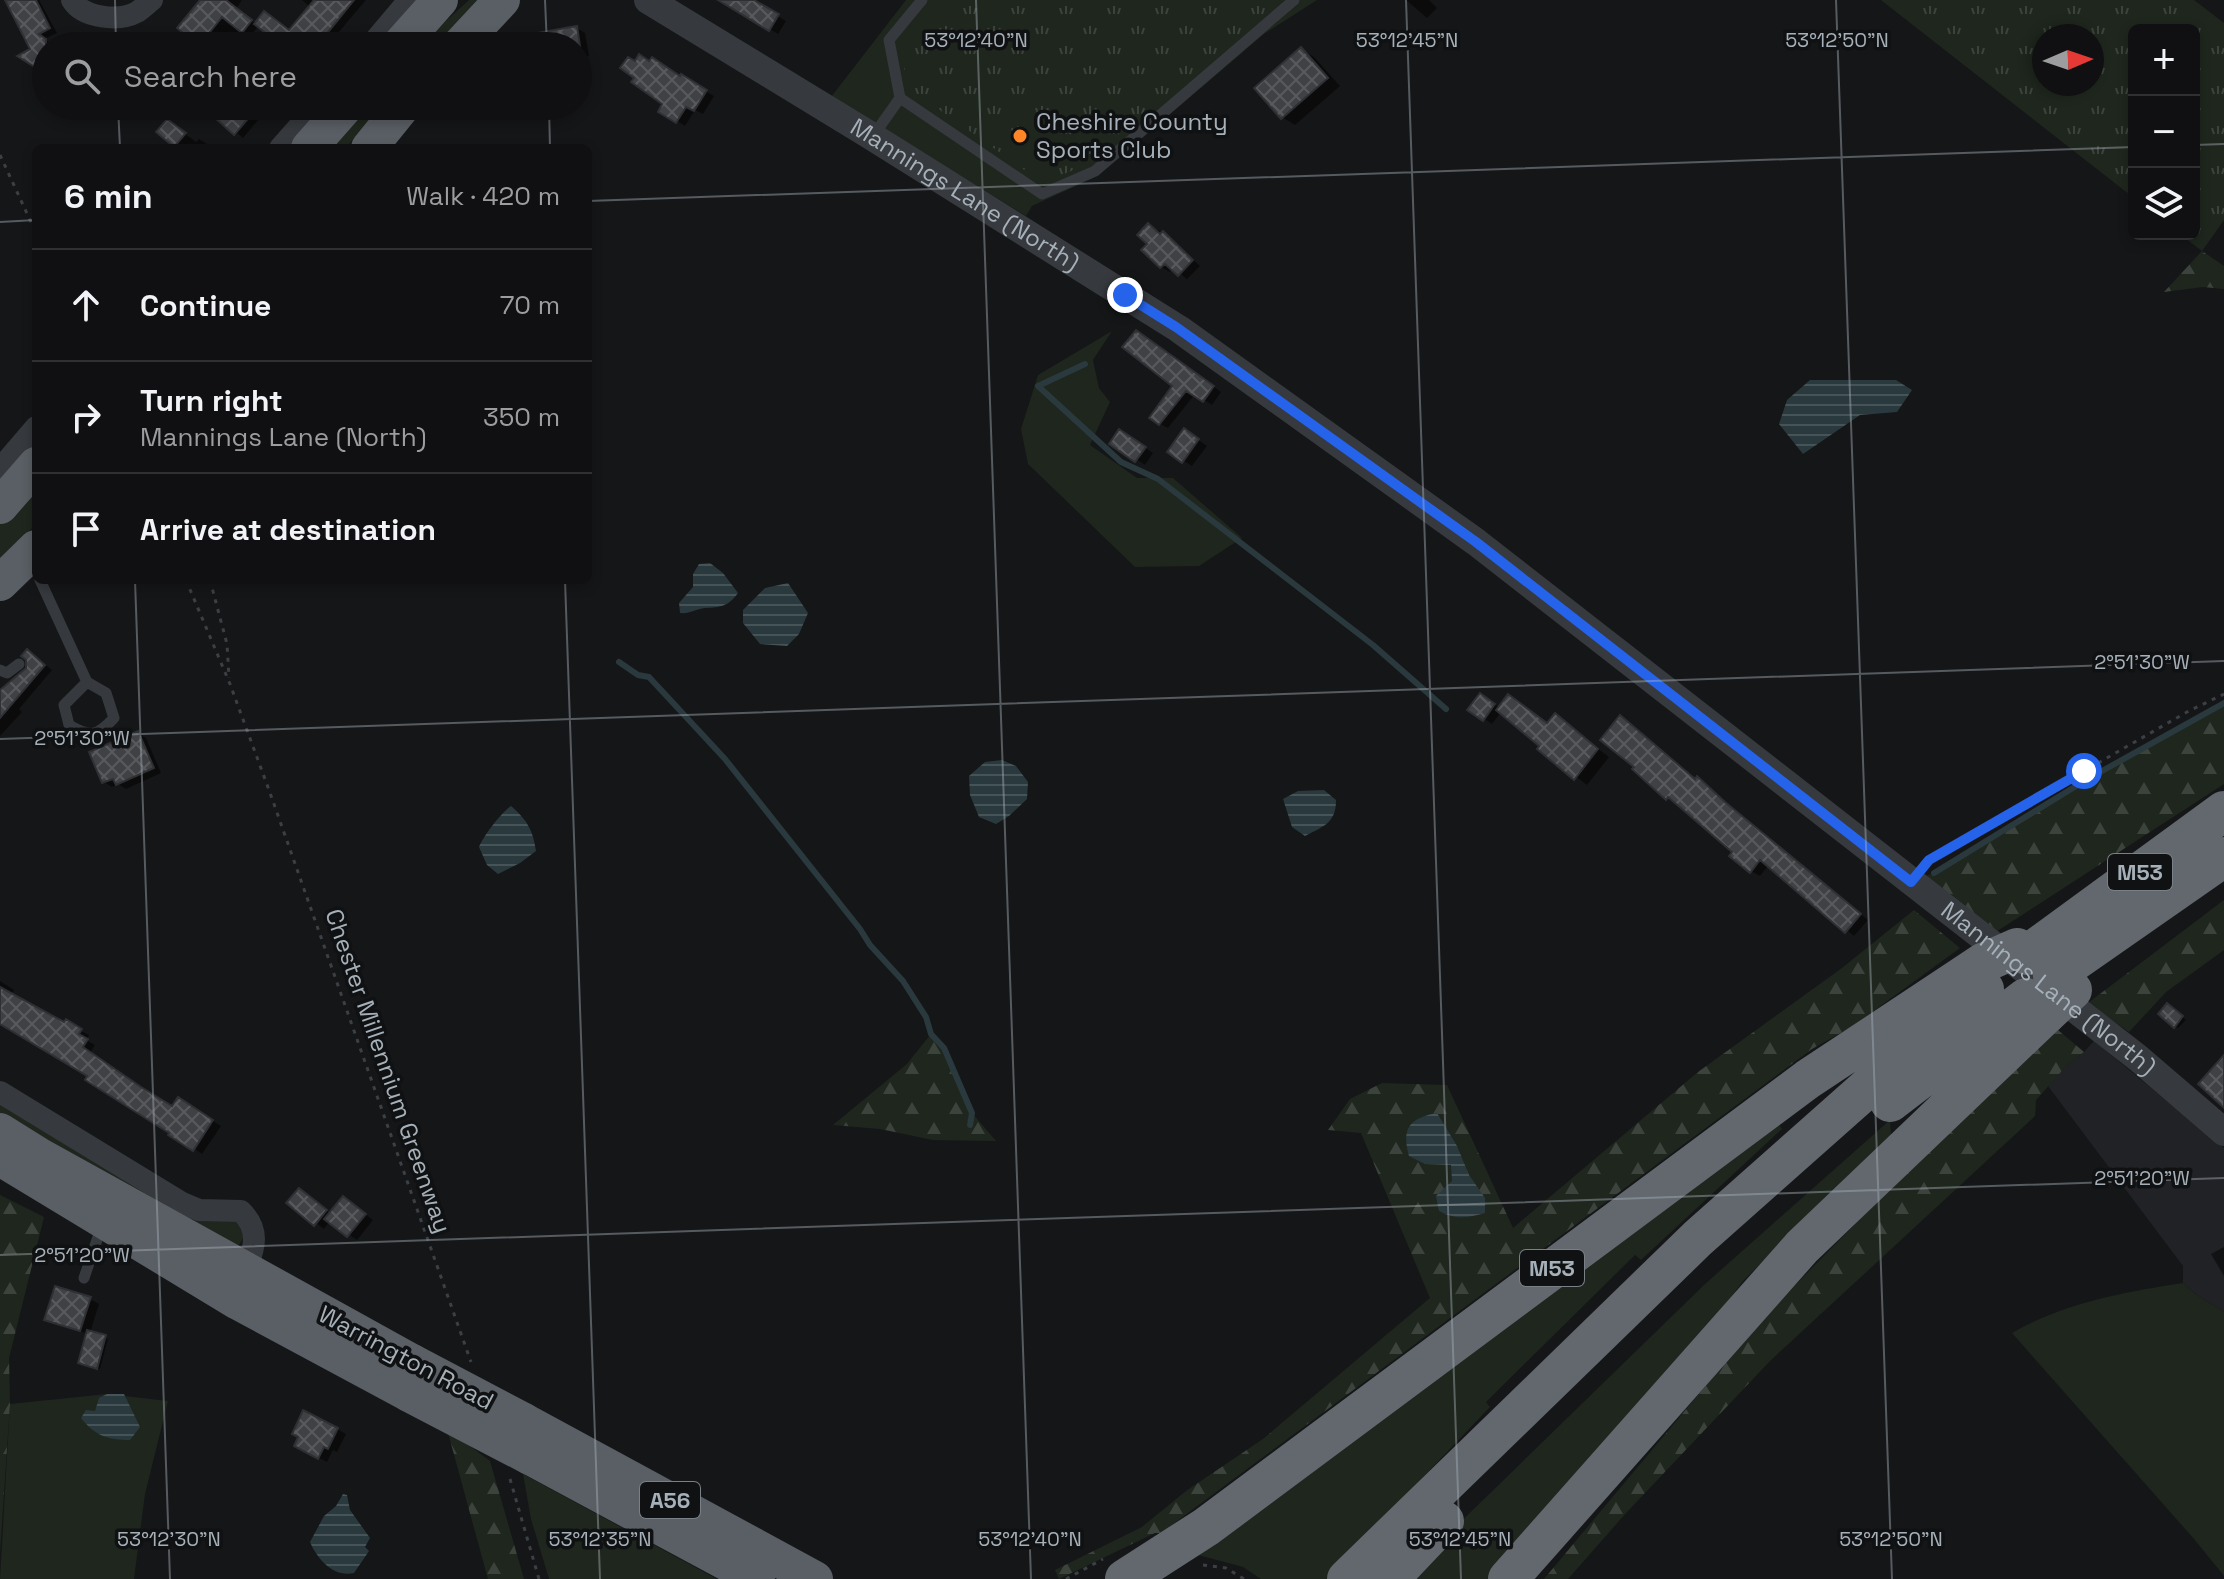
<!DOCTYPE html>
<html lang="en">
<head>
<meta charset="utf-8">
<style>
  :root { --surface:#101012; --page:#1e1e20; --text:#f1f3f6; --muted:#9c9d9f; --line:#303032 }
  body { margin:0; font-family:"Space Grotesk",sans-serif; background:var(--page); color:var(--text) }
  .controls { position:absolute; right:24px; top:24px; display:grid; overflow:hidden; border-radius:12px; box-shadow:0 4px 12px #0003 }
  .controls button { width:72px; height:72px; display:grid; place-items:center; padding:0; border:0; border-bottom:2px solid var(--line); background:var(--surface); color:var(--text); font:40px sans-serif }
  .compass { position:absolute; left:2032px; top:24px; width:72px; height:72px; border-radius:50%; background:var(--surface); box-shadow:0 4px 12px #0003; rotate:88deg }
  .stop { position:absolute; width:24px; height:24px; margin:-18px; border:6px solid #2563eb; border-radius:50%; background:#fff }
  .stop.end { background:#2563eb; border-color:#fff; box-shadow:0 2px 8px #0008 }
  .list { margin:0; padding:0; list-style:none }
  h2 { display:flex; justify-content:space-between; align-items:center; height:104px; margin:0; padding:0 32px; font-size:34px }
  h2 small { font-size:26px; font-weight:400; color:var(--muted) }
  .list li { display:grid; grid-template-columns:52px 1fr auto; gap:24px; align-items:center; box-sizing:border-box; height:112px; padding:0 32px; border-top:2px solid var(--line) }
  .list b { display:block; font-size:30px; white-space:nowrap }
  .list p { margin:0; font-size:26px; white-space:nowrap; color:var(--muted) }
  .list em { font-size:26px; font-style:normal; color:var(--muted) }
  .icon { flex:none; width:44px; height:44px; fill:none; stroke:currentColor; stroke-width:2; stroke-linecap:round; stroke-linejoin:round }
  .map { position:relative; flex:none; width:2224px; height:1579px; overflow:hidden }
  .search { position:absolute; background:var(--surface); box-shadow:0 4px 12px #0003; left:32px; top:32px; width:560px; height:88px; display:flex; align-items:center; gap:20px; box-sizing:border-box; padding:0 28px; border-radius:44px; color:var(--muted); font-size:30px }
  .panel { position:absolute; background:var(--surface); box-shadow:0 4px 12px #0003; left:32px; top:144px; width:560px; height:440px; border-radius:12px }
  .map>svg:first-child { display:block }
  .built { fill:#212225 }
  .green { fill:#1e261d }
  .forest { fill:url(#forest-firs) }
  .park { fill:url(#park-tufts); fill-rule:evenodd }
  .water { fill:url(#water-rules) }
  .shadow { fill:#0007 }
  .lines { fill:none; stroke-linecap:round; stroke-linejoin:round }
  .stream { stroke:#2a393d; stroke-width:6 }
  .building { fill:url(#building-cross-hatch); stroke:#2f3034; stroke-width:2 }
  .path { stroke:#3c4044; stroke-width:3; stroke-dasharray:4 6; stroke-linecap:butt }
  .service { stroke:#36393d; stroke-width:11 }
  .minor { stroke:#36393d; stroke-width:22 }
  .tertiary { stroke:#36393d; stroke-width:28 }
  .trunk { stroke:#5a5f65; stroke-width:36 }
  .motorway { stroke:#62686e; stroke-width:40 }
  .trunk-bridge { stroke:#5a5f65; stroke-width:36 }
  .motorway-bridge { stroke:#62686e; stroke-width:40 }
  .route { stroke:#2563eb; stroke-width:10 }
  .ticks { fill:none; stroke:#a6b0b9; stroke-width:2; stroke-opacity:0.45 }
  .poi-dot { fill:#ff8626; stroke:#101113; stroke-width:3 }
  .labels { text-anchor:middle; stroke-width:7; stroke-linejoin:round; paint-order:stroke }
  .shield { fill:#101113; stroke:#798087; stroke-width:2 }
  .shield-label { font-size:22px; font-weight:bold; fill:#a6b0b9 }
  .poi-label { font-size:24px; fill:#a6b0b9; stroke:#101113; text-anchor:start }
  .street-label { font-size:24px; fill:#a6b0b9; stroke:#101113 }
  .ticks-label { font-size:20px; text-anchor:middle; fill:#a6b0b9; stroke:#101113; stroke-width:7; stroke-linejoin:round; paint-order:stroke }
</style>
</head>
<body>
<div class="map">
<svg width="2224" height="1579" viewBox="0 0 2224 1579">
  <defs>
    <pattern id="forest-firs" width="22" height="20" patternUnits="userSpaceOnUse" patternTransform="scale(2)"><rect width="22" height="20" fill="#1e261d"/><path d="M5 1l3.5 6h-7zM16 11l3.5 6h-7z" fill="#3c433c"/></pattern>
    <pattern id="park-tufts" width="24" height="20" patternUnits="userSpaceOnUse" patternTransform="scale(2)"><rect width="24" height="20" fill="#1e261d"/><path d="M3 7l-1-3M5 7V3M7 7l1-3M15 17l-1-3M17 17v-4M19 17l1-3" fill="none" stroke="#3c433c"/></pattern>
    <pattern id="water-rules" width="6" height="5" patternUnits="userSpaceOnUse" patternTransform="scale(2)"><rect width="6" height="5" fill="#2a393d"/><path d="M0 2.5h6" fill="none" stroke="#465357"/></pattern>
    <pattern id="building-cross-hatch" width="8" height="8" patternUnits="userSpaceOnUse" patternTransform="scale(2)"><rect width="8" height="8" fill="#3f4145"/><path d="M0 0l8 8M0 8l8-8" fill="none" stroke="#585a5e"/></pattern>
  </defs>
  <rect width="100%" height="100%" fill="#151618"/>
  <path class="built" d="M2094,1041l130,107v164l-30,-19 -11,-10v-17l-135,-180 20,-22 16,-12z"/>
  <path class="green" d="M469,0h13l-45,46h-19z
    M906,0h411l-53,34 -166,142 -66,30 -6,10 -195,-119z
    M359,106h22l-35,42h-26z
    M1112,331l-19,29 6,28 11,14 -20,43 47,33h36l69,60 -43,28 -64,1 -107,-103 -7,-35 17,-54z
    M36,476v48l-36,39v-47z
    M0,1104l237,116 7,17 -5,8 -11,2 -228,-126z
    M1776,1120l6,9 -141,131 -6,-5 -149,147 4,5 -164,172h-65l-18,-12 -56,-15z
    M1890,1120l1,15 -148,146 -50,68 -196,230h-92l42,-44 258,-251z
    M2183,1283l11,10 30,19v264l-30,-37 -182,-206c52,-30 112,-41 171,-50z
    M107,1394l61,7 -23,93 -11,85h-134l10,-175z
    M523,1474l194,105h-168l-18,-60z"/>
  <path class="forest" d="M2202,251l22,15v23l-21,-2 -39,5z
    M2224,703v81l-239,155 -74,-57 23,-9 152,-93z
    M2224,900v50l-58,42 -37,40 -41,-29z
    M1914,910l46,38 -107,78 -41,23 -651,484h-6l-96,46 -4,-9 87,-43 44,-36 77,-52 167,-141 -69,-165 -33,-3 22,-31 32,-16 65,2 66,143 185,-156 144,-104z
    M2058,1030l26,22 -16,12 -32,36 -1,16 -265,245 -144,152 -58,66h-24l216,-258 167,-170z
    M931,1034l13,14 28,65 24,28 -63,-1 -53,-11 -47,-4 74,-61z
    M0,1195l44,22 -35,141 1,46 -10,149z
    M447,1429l43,32 34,118h-36z"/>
  <path class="park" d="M940,0h340l-188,162 -49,21 -133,-94 -11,-38z
    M1881,0h313l30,23v197l-22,31 -22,-17h14v-204h-60v168zM2044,36h48v48h-48z"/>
  <path class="water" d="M1810,380h86l16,10 -15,22 -37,3 -57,39 -24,-30 8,-24z
    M710,563l13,10 15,20c-10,14 -18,14 -33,15 -10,1 -15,6 -25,5l-1,-10 14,-16v-13l6,-10z
    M788,583l20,30 -9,21 -12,12 -27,-2 -17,-21v-13l22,-22z
    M1002,760l14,6 12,16 -1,17 -18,17 -13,8 -17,-7 -9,-22 -1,-19 16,-14z
    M1324,790l12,10c0,23 -12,26 -31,36l-13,-9 -9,-28 15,-8z
    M511,806c16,14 22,24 25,45l-16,12 -22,11 -11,-9 -8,-18c5,-12 22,-34 32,-41z
    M1437,1113l20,33 12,29 16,23v15c-18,5 -29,7 -46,-2l-3,-15 16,-15 -1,-16 -26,-1 -16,-8c-8,-28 1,-38 28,-43z
    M107,1394h17l16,33 -10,13c-22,0 -35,-4 -49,-22l5,-8 9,1 4,-13z
    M343,1494l4,1 3,15 20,28 -5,9 4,4 -15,22c-20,5 -37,-14 -44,-31l14,-26 12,-10z"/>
  <path class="shadow" d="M7,0h32l18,33 -13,6 11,7h-9v25z
    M203,0h39l-6,9 20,15 34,8 20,-25 -8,-7h64l-39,46h-53l4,-5 -19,-16 -16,21h-73l18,-12z
    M720,0h30l36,21 -8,13z
    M1406,0h23l8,8 -10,10z
    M577,28l8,5 4,23 -11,2v-12h-37z
    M1301,49l13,8 26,29 -45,39 -13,-8z
    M682,77l32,19 -11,18 -8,-4 -10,16 -8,-5z
    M67,106h27l-4,12z
    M205,106h65l-27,32z
    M175,126l21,16 3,-3 15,9h-36l-19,-16z
    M1149,225l22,13 29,28 -13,13 -14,-11 -3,4 -9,-5 -11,-23z
    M1145,337l76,55 -9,13 -17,-11 -27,34 -8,-4 15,-39z
    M1128,436l25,17 -8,12 -33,-22z
    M1193,436l14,10 -15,20 -22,-14z
    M28,651l24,19 -33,39 3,3 -22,24v-43l26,-21 4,-10z
    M1489,700l11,8 21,-4 27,20 7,-8 54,41 -22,28 -47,-36 2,-3 -41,-34 -9,12 -22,-15z
    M1621,718l75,62 10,4 28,26 134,110 -14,16 -85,-71 -9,11 -9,-5 -16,-19 -59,-50 -9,-4z
    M137,733l9,5 15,35 -35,16 -8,-5 -6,3 -8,-5z
    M0,981l14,9 -3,5 78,40 -3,5 9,5 -5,8 83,56 14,-4 34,21 -19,28 -112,-79 -90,-56z
    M2171,1008l15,12 -8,8 -3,-2z
    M308,1195l23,19 20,-11 22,17 -16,20 -27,-19 -6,8 -35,-26z
    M2224,1247v29l-13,-22z
    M90,1299l9,5 -9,29 18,6 -8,30 -16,-5 4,-30 -42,-15z
    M337,1429l9,5 -9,18 -4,-2 -6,12 -23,-12z"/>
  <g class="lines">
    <path class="stream" d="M1085,364l-47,22 83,76 37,17 215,166 73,64
      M619,662l19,13 11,2 76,82 135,170 10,16 33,36 23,36 5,17 13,14 28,65 -2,12
      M1934,873l152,-93 138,-77"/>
  </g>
  <path class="building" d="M5,0h31l14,28 -11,6 7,5v35l-29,-18 13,-7z
    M200,0h26l26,20 -10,13 -20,-16 -23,29h-33l18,-12 -7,-6z
    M314,0h40l-37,46h-42l3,-3 -24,-19 10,-13 25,19z
    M718,0h36l25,14 -10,17z
    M577,26l3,20h-41l-2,-13z
    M1301,47l27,31 -47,41 -27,-31z
    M639,54l10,7 3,-4 28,19 1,-2 26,16 -13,21 -8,-4 -10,16 -18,-11 4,-8 -31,-22 3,-4 -14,-10 8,-11 7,4z
    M202,106h57l-25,29z
    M167,119l19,14 -12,14 -18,-15z
    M1148,223l12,11 3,-3 30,29 -15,16 -13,-12 -5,4 -19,-18 6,-6 -10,-9z
    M1136,330l78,56 -11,16 -17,-11 -27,34 -10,-7 23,-32 -50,-39z
    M1184,428l15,11 -17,24 -15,-11z
    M1119,429l27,18 -11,15 -26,-18z
    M27,649l18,16 -45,53v-28l26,-22v-8l-5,-4z
    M1480,693l15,11 -12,17 -16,-11z
    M1508,694l39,29 8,-10 43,36 -24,31 -37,-31 2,-3 -43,-36z
    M1620,715l75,64 2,-3 28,26 136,112 -16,19 -85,-73 -10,13 -21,-17 3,-4 -64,-55 -2,3 -34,-31 2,-2 -34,-27z
    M138,731l16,37 -38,17 -3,-6 -11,4 -13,-31z
    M0,987l64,35 2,-3 16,10 -3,5 9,5 -5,8 58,40 31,19 6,-9 35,23 -20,31 -25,-16 1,-2 -84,-53 2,-4 -87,-52z
    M2167,1003l16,13 -9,12 -16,-14z
    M2224,1055v53l-26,-24z
    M299,1188l28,22 -13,16 -28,-23z
    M343,1196l23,18 -19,23 -23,-18z
    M55,1286l36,11 -11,34 -36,-11z
    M87,1330l19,5 -9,34 -19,-6z
    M303,1410l35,18 -10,21 -4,-2 -6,12 -24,-13 4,-9 -6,-3z"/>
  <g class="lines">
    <path class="path" d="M0,155l36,78
      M186,580l44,104 39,106 202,572
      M210,580l17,64 2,34
      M1926,864l3,-4 258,-148 37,-18
      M510,1479l29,100
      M1203,1565l23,3 18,11
      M1066,1579l37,-20"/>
    <path class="service" d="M922,0l-33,40 11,58 142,96 53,-23 199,-171
      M873,136l27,-38
      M40,580l47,102 19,11 8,25c-17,18 -23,20 -45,7l-5,-20 23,-23
      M0,670l7,3 12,-9
      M84,1278l18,-53"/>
    <path class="minor" d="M72,0c11,18 47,22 65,12 5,-3 10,-8 15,-12
      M370,46l39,-46
      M280,148l37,-42
      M0,469l36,-42
      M0,1092l182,111 17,7 42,1c19,19 14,36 5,59"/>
    <path class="tertiary" id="s1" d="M648,0l220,134 311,195 297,213 662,516 86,74"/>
    <path class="trunk" d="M399,46l41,-46
      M459,46l43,-46
      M309,148l37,-42
      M369,148l34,-42
      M0,506l36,-41
      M0,583l36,-35
      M0,1131l40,25 372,206
      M0,1158l238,144 171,92
      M524,1421l291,158
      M530,1457l227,122"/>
    <path class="motorway" d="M2027,955l197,-144
      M2053,976l171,-119
      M1890,1102l136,-104
      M1125,1579l81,-52 602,-448 175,-116
      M1347,1579l351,-341 195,-173 91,-76
      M1389,1579l55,-58
      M1508,1579l294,-332 244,-233"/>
    <path class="trunk-bridge" d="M412,1362l112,59
      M409,1394l121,63"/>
    <path class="motorway-bridge" d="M1983,963l34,-15
      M2046,1014l26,-24"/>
  </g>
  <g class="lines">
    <path class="route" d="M1125,295l51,32 300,215 435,340 18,-22 155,-89"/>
  </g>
  <path class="ticks" d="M115,0l1,46M545,0l2,46M976,0l55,1579M1406,0l55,1579M1836,0l56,1579M118,106l2,42M549,106l1,42M2194,145l30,-1M588,201l1546,-54M0,222l36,-2M135,580l35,999M565,580l35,999M0,739l2224,-78M0,1255l2224,-77"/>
  <circle class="poi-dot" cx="1020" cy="136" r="8"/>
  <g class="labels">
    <g class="shield">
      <rect x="2108" y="854" width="64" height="36" rx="6"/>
      <rect x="1520" y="1250" width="64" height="36" rx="6"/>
      <rect x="640" y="1482" width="60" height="36" rx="6"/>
    </g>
    <g class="shield-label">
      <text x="2140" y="880">M53</text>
      <text x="1552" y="1276">M53</text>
      <text x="670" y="1508">A56</text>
    </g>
    <g class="poi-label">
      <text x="1036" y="130">Cheshire County<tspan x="1036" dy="28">Sports Club</tspan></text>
    </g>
    <g class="street-label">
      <text dy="8" stroke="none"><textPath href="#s1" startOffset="372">Mannings Lane (North)</textPath></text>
      <text dy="8" stroke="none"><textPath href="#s1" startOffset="1716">Mannings Lane (North)</textPath></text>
      <text transform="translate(388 1071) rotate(71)" y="8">Chester Millennium Greenway</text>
      <text transform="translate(406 1358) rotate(28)" y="8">Warrington Road</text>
    </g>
  </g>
  <g class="ticks-label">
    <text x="976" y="47">53°12'40"N</text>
    <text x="1407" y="47">53°12'45"N</text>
    <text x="1837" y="47">53°12'50"N</text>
    <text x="2142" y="669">2°51'30"W</text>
    <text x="82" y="745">2°51'30"W</text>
    <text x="2142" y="1185">2°51'20"W</text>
    <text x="82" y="1262">2°51'20"W</text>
    <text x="169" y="1546">53°12'30"N</text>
    <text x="600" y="1546">53°12'35"N</text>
    <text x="1030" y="1546">53°12'40"N</text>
    <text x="1460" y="1546">53°12'45"N</text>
    <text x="1891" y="1546">53°12'50"N</text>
  </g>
</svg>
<div class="controls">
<button>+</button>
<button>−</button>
<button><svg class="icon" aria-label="layers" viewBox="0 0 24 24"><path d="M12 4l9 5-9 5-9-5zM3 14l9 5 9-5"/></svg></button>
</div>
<svg class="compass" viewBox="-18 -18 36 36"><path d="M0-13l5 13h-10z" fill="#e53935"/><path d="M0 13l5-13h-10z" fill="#9c9d9f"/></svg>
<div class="stop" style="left:2084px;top:771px"></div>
<div class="stop end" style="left:1125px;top:295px"></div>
<div class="search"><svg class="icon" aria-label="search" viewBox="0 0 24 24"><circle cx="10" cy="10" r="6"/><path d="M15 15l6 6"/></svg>Search here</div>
<section class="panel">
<h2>6 min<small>Walk · 420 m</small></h2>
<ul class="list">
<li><svg class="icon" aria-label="ahead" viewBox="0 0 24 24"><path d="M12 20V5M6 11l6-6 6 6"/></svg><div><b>Continue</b></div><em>70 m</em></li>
<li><svg class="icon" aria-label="right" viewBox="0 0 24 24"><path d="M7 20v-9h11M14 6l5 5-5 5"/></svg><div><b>Turn right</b><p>Mannings Lane (North)</p></div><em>350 m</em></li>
<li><svg class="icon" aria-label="arrive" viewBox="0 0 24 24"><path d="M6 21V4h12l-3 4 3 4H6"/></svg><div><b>Arrive at destination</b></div></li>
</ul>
</section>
</div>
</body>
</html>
